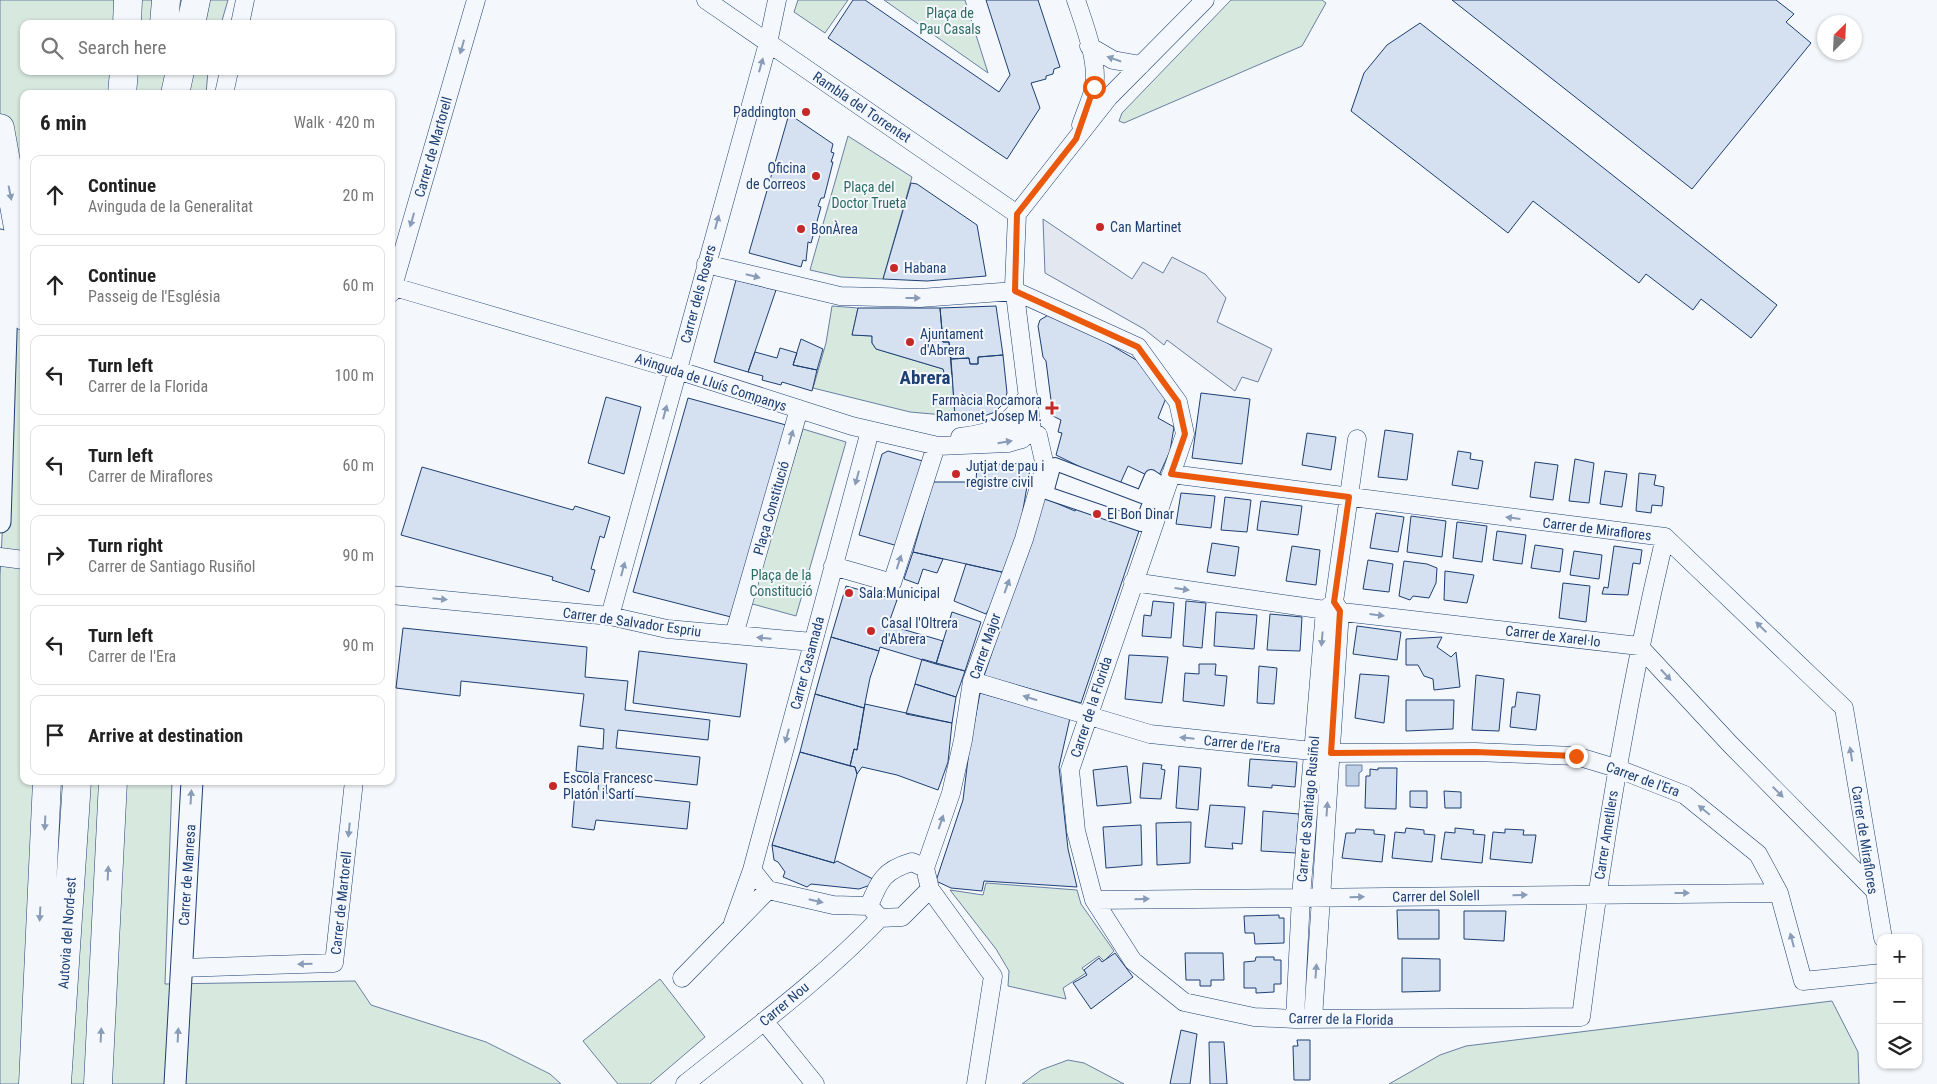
<!DOCTYPE html>
<html lang="en">
<head>
<meta charset="utf-8">
<style>
  :root { --surface:#fff; --page:#f2f2f2; --text:#222; --muted:#767676; --line:#e0e0e0 }
  body { margin:0; font-family:"Roboto Condensed",sans-serif; background:var(--page); color:var(--text) }
  .controls { position:absolute; right:15px; bottom:15px; display:grid; overflow:hidden; border-radius:10px; box-shadow:0 1px 4px #0004 }
  .controls button { width:45px; height:45px; display:grid; place-items:center; padding:0; border:0; border-bottom:1px solid var(--line); background:var(--surface); color:var(--text); font:25px sans-serif }
  .compass { position:absolute; left:1817px; top:15px; width:45px; height:45px; border-radius:50%; background:var(--surface); box-shadow:0 1px 4px #0004; rotate:24deg }
  .stop { position:absolute; width:15px; height:15px; margin:-11px; border:4px solid #ea580c; border-radius:50%; background:#fff }
  .stop.end { background:#ea580c; border-color:#fff; box-shadow:0 1px 5px #0008 }
  .list { margin:0; padding:0; list-style:none }
  h2 { display:flex; justify-content:space-between; align-items:center; height:65px; margin:0; padding:0 20px; font-size:21px }
  h2 small { font-size:16px; font-weight:400; color:var(--muted) }
  .list li { display:grid; grid-template-columns:32px 1fr auto; gap:15px; align-items:center; box-sizing:border-box; height:80px; margin:0 10px 10px; padding:0 10px; border:1px solid var(--line); border-radius:10px }
  .list b { display:block; font-size:19px; white-space:nowrap }
  .list p { margin:0; font-size:16px; white-space:nowrap; color:var(--muted) }
  .list em { font-size:16px; font-style:normal; color:var(--muted) }
  .icon { flex:none; width:28px; height:28px; fill:none; stroke:currentColor; stroke-width:2; stroke-linecap:round; stroke-linejoin:round }
  .map { position:relative; flex:none; width:1937px; height:1084px; overflow:hidden }
  .search { position:absolute; background:var(--surface); box-shadow:0 1px 4px #0004; left:20px; top:20px; width:375px; height:55px; display:flex; align-items:center; gap:12px; box-sizing:border-box; padding:0 18px; border-radius:10px; color:var(--muted); font-size:19px }
  .panel { position:absolute; background:var(--surface); box-shadow:0 1px 4px #0004; left:20px; top:90px; width:375px; height:695px; border-radius:10px }
  .map>svg:first-child { display:block }
  .green { fill:#d7e8df; stroke:#687fa3 }
  .parking { fill:#e3e8f0; stroke:#687fa3 }
  .water { fill:#bed0e5; stroke:#687fa3 }
  .building { fill:#d5e0f0; stroke:#1d3f73 }
  .lines { fill:none; stroke-linecap:round; stroke-linejoin:round }
  .pedestrian-casing { stroke:#1d3f73; stroke-width:14 }
  .minor-casing { stroke:#1d3f73; stroke-width:19 }
  .tertiary-casing { stroke:#1d3f73; stroke-width:23 }
  .motorway-casing { stroke:#1d3f73; stroke-width:29 }
  .pedestrian { stroke:#f4f7fb; stroke-width:12 }
  .minor { stroke:#f4f7fb; stroke-width:18 }
  .tertiary { stroke:#f4f7fb; stroke-width:21 }
  .motorway { stroke:#f4f7fb; stroke-width:28 }
  .oneway { fill:#889bb7 }
  .route { stroke:#ea580c; stroke-width:6 }
  .poi-dot { fill:#c62828; stroke:#f4f7fb; stroke-width:2 }
  .labels { text-anchor:middle; stroke-width:4; stroke-linejoin:round; paint-order:stroke }
  .park-label { font-size:14px; fill:#2c6c60; stroke:#f4f7fb }
  .street-label { font-size:14px; fill:#1d3f73; stroke:#f4f7fb }
  .poi-label { font-size:14px; fill:#1d3f73; stroke:#f4f7fb; text-anchor:start }
  .district-label { font-size:19px; font-weight:bold; fill:#1d3f73; stroke:#f4f7fb }
</style>
</head>
<body>
<div class="map">
<svg width="1937" height="1084" viewBox="0 0 1937 1084">
  <rect width="100%" height="100%" fill="#f4f7fb"/>
  <path class="green" d="M0,0h228l-7,24h-197v47h184l-2,23h-182v687h148l-7,203 190,-3 16,24 115,37 64,32 11,10h-561v-508l14,-270 -1,-54 -13,-56z
    M798,0h50l-23,33 -31,-21z
    M884,0h81l23,73z
    M1231,0h91l4,3 -24,43 -178,77 -5,-2 3,-8z
    M848,136l64,41 -29,102 -42,-2 -31,-7z
    M832,306l26,2 -6,27 20,1v7l4,6 67,20 2,7 7,1 3,39 -45,-4 -97,-24 13,-45z
    M803,429l43,13 -50,174 -47,-13z
    M986,883l91,7 4,14 33,47 -10,10 -5,-5 -17,12 4,5 -23,15 3,11 -58,-13 1,-15 -13,-22 -46,-59 33,5z
    M660,979l45,58 -55,47h-32l-35,-43z
    M1832,1001l26,51 1,32h-470l51,-29 26,-9z
    M1068,1060l16,3 40,21h-102l19,-14z"/>
  <path class="parking" d="M1043,219l89,60 11,-17 20,11 9,-16 33,17 21,24 -9,24 55,27 -14,33 -16,-5 -7,14 -68,-51 -3,5 -20,-16 -99,-56z"/>
  <path class="water" d="M1346,765h16v6l-3,2v13h-13z"/>
  <path class="building" d="M853,0h12l134,92 11,-17 -24,-75h52l22,67 -6,2 -1,5 -7,2v3l-15,4 9,25 -33,51 -179,-121z
    M1452,0h324l18,14 -8,8 25,21 -119,146z
    M1420,23l357,282 -26,33 -50,-39 -8,11 -47,-36 -7,9 -106,-82 -25,32 -157,-122 13,-38 23,-28z
    M789,114l44,30 -2,8 3,1 -3,9h2l-9,36h-3l-3,8 3,1 -10,36 -3,-1 -2,19 -3,-1 -2,7 -52,-14z
    M911,183l6,1 60,41 9,51 -59,5 -44,-2z
    M736,280l40,10 -28,82 -34,-10z
    M996,306l7,49 -25,2v7h-8l-1,-6 -18,1 -2,-17h-6l-3,-34z
    M858,308h82l3,34h6l3,35 -7,-1 -2,-7 -67,-20 -4,-6v-7l-20,-1z
    M1050,314h8l80,47 28,37 -8,20 16,9 -4,24 -13,29 -29,-14 -9,20 -63,-31 6,-22 -4,-1 3,-12 -8,-4 -7,-55 -3,-4 -5,-31 2,-6z
    M801,339l22,10 -6,21 -24,-5z
    M780,348l17,5 -4,12 24,5 -5,21 -30,-9 -1,3 -19,-5 1,-4 -15,-4 7,-20 22,6z
    M1003,355l4,38 -4,11 -8,8 -8,3 -32,1 -4,-57 18,-1 1,6h8v-7z
    M1201,393l49,6 -8,65 -50,-6z
    M606,397l35,10 -17,67 -36,-11z
    M688,398l98,27 -55,192 -98,-25z
    M1385,430l28,4 -6,46 -29,-3z
    M1307,433l29,4 -5,33 -29,-5z
    M888,451l38,11 -28,84 -39,-11 23,-81z
    M1458,451l13,2 -1,6 13,2 -5,28 -26,-4z
    M1575,459l19,4 -5,40 -20,-2z
    M1535,462l23,3 -5,35 -23,-3z
    M1031,463l-12,70 -13,40 -93,-21 20,-70h43l1,-17z
    M422,467l151,43 2,-4 35,11 -6,21 -4,-2 -9,33 4,1 -6,22 -37,-12 1,-3 -152,-42z
    M1605,471l22,3 -5,33 -22,-3z
    M1639,473l17,2 -2,10 10,2 -2,19 -10,-1 -1,8 -15,-2z
    M1181,493l34,3 -4,32 -35,-4z
    M1225,497l26,3 -4,32 -26,-2z
    M1044,498l31,13 5,-8 61,22 -60,178 -97,-27z
    M1261,501l41,5 -4,29 -41,-5z
    M1376,513l28,4 -6,35 -28,-4z
    M1411,516l35,5 -4,36 -35,-5z
    M1457,522l30,4 -5,36 -29,-4z
    M1497,531l29,4 -4,29 -29,-4z
    M1212,543l27,4 -4,29 -28,-4z
    M1535,545l28,4 -3,23 -29,-4z
    M1292,546l28,4 -4,35 -30,-4z
    M1614,546l28,4 -2,14 -7,-1 -5,32 -26,-1 2,-7 4,1z
    M1574,551l28,4 -3,24 -29,-4z
    M913,552l30,7 -6,14 -14,-4 -5,15 -14,-5z
    M1368,560l25,4 -4,28 -26,-3z
    M1404,561l23,3 10,4 -1,15 -7,15 -16,-2 -3,4 -11,-4z
    M966,564l40,9 -10,24 -10,17 -32,-13z
    M1445,571l29,4 -7,28 -23,-3z
    M1563,583l27,3 -4,36 -27,-4z
    M846,586l51,14 -9,25 55,16 -7,23 -56,-17 -1,4 -48,-14z
    M1153,601l21,2 -3,35 -29,-2 2,-21 7,1z
    M1186,601l20,2 -4,45 -19,-2z
    M952,612l29,10 -16,49 -29,-7z
    M1216,612l41,3 -3,34 -40,-3z
    M1270,614l32,3 -2,34 -33,-1z
    M1357,626l44,6 -4,28 -44,-6z
    M403,628l184,19 -2,30 43,4 -3,29 85,10 -2,20 -90,-10 -2,18 84,9 -3,28 -90,-10 -1,18 84,9 -3,27 -91,-9 -2,10 -22,-3 3,-36 23,2 1,-19 -23,-3 2,-25 25,3 1,-20 -24,-3 4,-32 -123,-13 -1,15 -64,-8z
    M831,637l48,14 -9,27 -6,30 -49,-14z
    M1442,637l-5,10 14,10 5,-5 4,35 -26,3 -1,-11 -9,-3 -6,-11h-12v-26z
    M639,651l108,13 -7,53 -107,-14z
    M1129,655l39,2 -6,46 -37,-4z
    M922,659l43,12 -9,26 -41,-13z
    M1199,664h17l-1,11 12,1 -3,30 -41,-5 2,-28 14,1z
    M1259,666l18,2 -3,36 -17,-1z
    M1360,674l29,2 -5,47 -29,-5z
    M1476,675l28,4 -5,52 -27,-1z
    M915,684l41,13 -4,26 -46,-9z
    M1517,692l23,3 -4,35 -26,-3 2,-20h3z
    M980,693l90,25 -11,49 9,82 9,38 -93,-6 -2,10 -31,-3 -15,-7 27,-81 6,-49z
    M815,694l49,14 -7,42 -3,-1 -4,17 -50,-14z
    M1406,700h48l-1,29 -47,2z
    M865,704l87,19 -4,39 -10,28 -41,-15 -35,-8 -5,7 -2,-7 -5,-1 4,-17 3,1z
    M800,752l55,15 2,7 -23,89 -62,-18z
    M1250,759l47,3 -2,25 -23,-2v3l-24,-2z
    M1143,763l19,2 -1,4 4,1 -4,29 -21,-1z
    M1127,766l4,37 -34,3 -4,-36z
    M1179,766l22,2 -3,42 -22,-2z
    M1378,768h19l-1,41 -31,-1 1,-32h4v-7l8,1z
    M1410,791h17v17l-17,-1z
    M1444,791l17,1v16h-16z
    M1210,805l35,2 -3,37 -10,-1 1,6 -28,-2z
    M1263,811l36,3 -3,39 -35,-2z
    M1191,822l-1,41 -33,2 -1,-42z
    M1141,825l1,40 -36,3 -3,-41z
    M1406,828l18,2v4l11,1 -3,27 -40,-4 3,-26 10,1z
    M1455,828l19,2 -1,4 12,1 -3,28 -41,-4 4,-27 10,1z
    M1356,829l18,1v4l11,1 -3,27 -40,-4 4,-25h9z
    M1505,829l19,1 -1,5h13l-4,28 -42,-4 3,-27 12,1z
    M772,845l62,18 3,-2 42,21 -20,7 -48,-5 -4,3 -24,-10 2,-5 -7,-10 -4,-2z
    M1397,910h42v29h-41z
    M1464,911h42l-2,30 -40,-2z
    M1279,915v3h5v25l-29,1 -1,-11h-9l-1,-17z
    M1115,953l18,24 -42,32 -18,-26 14,-8 -3,-5 15,-12 3,4z
    M1185,953h38l1,27h-13v6h-11v-6h-14z
    M1256,957h18v3h7v24h-7v8l-18,1v-5h-12v-26l11,-1z
    M1402,958l38,1v32l-38,1z
    M1181,1030l16,4 -7,50h-20z
    M1297,1040h13v40h-16l-1,-34h5z
    M1209,1042h15l3,42h-17z"/>
  <g class="lines">
    <g class="pedestrian-casing">
      <path id="pedestrian" d="M1055,464l87,33 9,-21 6,4 -16,45 -94,-32z"/>
    </g>
    <g class="minor-casing">
      <path id="minor" d="M706,0l311,214
        M1076,0c8,24 23,62 18,88 -3,12 -9,25 -13,37
        M240,24l5,-24
        M1089,46l24,14 28,5
        M224,94l5,-23
        M706,264l134,32 80,2 95,-7 123,56 40,55 7,32 -115,336 6,61 18,69 39,61 51,41 70,15 41,2 286,-2c20,-162 46,-321 84,-480
        M391,286l286,84 175,56 86,20 70,-3 14,-4 10,-9
        M391,293l85,-293
        M1032,430l-18,-144 3,-72 92,-117 96,-97
        M960,437c36,-4 49,-12 68,-42
        M1171,474l494,63 179,171 39,230
        M0,557l24,3
        M833,566l59,17 44,-137
        M1133,582l192,28 314,36 91,98 143,145
        M391,595l219,21 57,13 146,13
        M1334,602l23,-163
        M610,616l158,-573 9,-43
        M734,635l65,-226
        M972,681l178,53 181,19 144,-1 101,4 40,12 69,27 73,59 21,39 24,88 78,-8
        M912,862l13,6 5,21 -28,28 -22,1 -11,-12c10,-25 15,-36 43,-44z
        M925,868l26,-75 12,-53 9,-59 52,-142 21,-73 -7,-31 -17,-10 -21,3
        M930,889l63,87 -17,108
        M768,890l-16,-20 118,-439
        M768,890l65,15 36,1
        M1094,900l685,-7
        M733,923l19,-53
        M181,968l153,-5 20,-182
        M682,978l86,-88
        M1295,1019l6,-122 24,-287 9,-8 6,9 -27,408
        M764,1021l51,63
        M685,1084c66,-53 136,-104 195,-166"/>
    </g>
    <g class="tertiary-casing">
      <path id="tertiary" d="M0,240l8,30 -8,252
        M175,1084l17,-303"/>
    </g>
    <g class="motorway-casing">
      <path id="motorway" d="M127,24l1,-24
        M164,24l2,-24
        M191,24l5,-24
        M122,94l2,-23
        M175,94l5,-23
        M0,128l24,133
        M8,270l16,46
        M33,1084l14,-303
        M57,1084l20,-303
        M98,1084l15,-303"/>
    </g>
    <use href="#pedestrian" class="pedestrian"/>
    <use href="#minor" class="minor"/>
    <use href="#tertiary" class="tertiary"/>
    <use href="#motorway" class="motorway"/>
  </g>
  <defs><path id="oneway-solid" d="M-6-.8H1V-3.2L6.5 0L1 3.2V.8H-6Z" transform="scale(1.25)"/></defs>
  <g class="oneway">
    <use href="#oneway-solid" transform="translate(462 47) rotate(106)"/>
    <use href="#oneway-solid" transform="translate(1114 59) rotate(-161)"/>
    <use href="#oneway-solid" transform="translate(761 65) rotate(-74)"/>
    <use href="#oneway-solid" transform="translate(10 193) rotate(79)"/>
    <use href="#oneway-solid" transform="translate(412 220) rotate(106)"/>
    <use href="#oneway-solid" transform="translate(717 222) rotate(-75)"/>
    <use href="#oneway-solid" transform="translate(753 276) rotate(14)"/>
    <use href="#oneway-solid" transform="translate(913 298)"/>
    <use href="#oneway-solid" transform="translate(665 412) rotate(-75)"/>
    <use href="#oneway-solid" transform="translate(791 437) rotate(-74)"/>
    <use href="#oneway-solid" transform="translate(1005 442) rotate(-9)"/>
    <use href="#oneway-solid" transform="translate(857 478) rotate(105)"/>
    <use href="#oneway-solid" transform="translate(1513 518) rotate(-173)"/>
    <use href="#oneway-solid" transform="translate(899 562) rotate(-72)"/>
    <use href="#oneway-solid" transform="translate(623 569) rotate(-75)"/>
    <use href="#oneway-solid" transform="translate(1007 586) rotate(-70)"/>
    <use href="#oneway-solid" transform="translate(1182 589) rotate(8)"/>
    <use href="#oneway-solid" transform="translate(440 599) rotate(6)"/>
    <use href="#oneway-solid" transform="translate(1377 615) rotate(7)"/>
    <use href="#oneway-solid" transform="translate(1761 627) rotate(-136)"/>
    <use href="#oneway-solid" transform="translate(764 638) rotate(-175)"/>
    <use href="#oneway-solid" transform="translate(1322 639) rotate(95)"/>
    <use href="#oneway-solid" transform="translate(1666 675) rotate(47)"/>
    <use href="#oneway-solid" transform="translate(1030 698) rotate(-163)"/>
    <use href="#oneway-solid" transform="translate(787 736) rotate(105)"/>
    <use href="#oneway-solid" transform="translate(1187 738) rotate(-174)"/>
    <use href="#oneway-solid" transform="translate(1851 754) rotate(-99)"/>
    <use href="#oneway-solid" transform="translate(1778 792) rotate(45)"/>
    <use href="#oneway-solid" transform="translate(191 797) rotate(-86)"/>
    <use href="#oneway-solid" transform="translate(1327 809) rotate(-86)"/>
    <use href="#oneway-solid" transform="translate(1704 810) rotate(-141)"/>
    <use href="#oneway-solid" transform="translate(941 822) rotate(-71)"/>
    <use href="#oneway-solid" transform="translate(45 823) rotate(93)"/>
    <use href="#oneway-solid" transform="translate(349 830) rotate(96)"/>
    <use href="#oneway-solid" transform="translate(108 873) rotate(-87)"/>
    <use href="#oneway-solid" transform="translate(1682 893)"/>
    <use href="#oneway-solid" transform="translate(1520 895) rotate(-1)"/>
    <use href="#oneway-solid" transform="translate(1357 897) rotate(-1)"/>
    <use href="#oneway-solid" transform="translate(1142 899) rotate(-1)"/>
    <use href="#oneway-solid" transform="translate(816 901) rotate(13)"/>
    <use href="#oneway-solid" transform="translate(40 914) rotate(93)"/>
    <use href="#oneway-solid" transform="translate(1792 940) rotate(-105)"/>
    <use href="#oneway-solid" transform="translate(305 964) rotate(178)"/>
    <use href="#oneway-solid" transform="translate(1316 971) rotate(-86)"/>
    <use href="#oneway-solid" transform="translate(101 1035) rotate(-87)"/>
    <use href="#oneway-solid" transform="translate(178 1035) rotate(-87)"/>
  </g>
  <g class="lines">
    <path class="route" d="M1094,87l-18,52 -59,75 -2,77 123,56 40,55 7,32 -14,40 178,23 -15,105 6,9 -9,142 144,-1 101,4"/>
  </g>
  <g class="poi-dot">
    <circle cx="806" cy="112" r="5"/>
    <circle cx="816" cy="176" r="5"/>
    <circle cx="1100" cy="227" r="5"/>
    <circle cx="801" cy="229" r="5"/>
    <circle cx="894" cy="268" r="5"/>
    <circle cx="910" cy="342" r="5"/>
    <path d="M1049.5 400.5h5v5h5v5h-5v5h-5v-5h-5v-5h5z"/>
    <circle cx="956" cy="474" r="5"/>
    <circle cx="1097" cy="514" r="5"/>
    <circle cx="849" cy="593" r="5"/>
    <circle cx="871" cy="631" r="5"/>
    <circle cx="553" cy="786" r="5"/>
  </g>
  <g class="labels">
    <g class="park-label">
      <text x="950" y="18">Plaça de<tspan x="950" dy="16">Pau Casals</tspan></text>
      <text x="869" y="192">Plaça del<tspan x="869" dy="16">Doctor Trueta</tspan></text>
      <text x="781" y="580">Plaça de la<tspan x="781" dy="16">Constitució</tspan></text>
    </g>
    <g class="street-label">
      <text transform="translate(862 107) rotate(34)" y="5">Rambla del Torrentet</text>
      <text transform="translate(433 147) rotate(-74)" y="5">Carrer de Martorell</text>
      <text transform="translate(698 294) rotate(-75)" y="5">Carrer dels Rosers</text>
      <text transform="translate(711 382) rotate(18)" y="5">Avinguda de Lluís Companys</text>
      <text transform="translate(771 508) rotate(-74)" y="5">Plaça Constitució</text>
      <text transform="translate(1597 529) rotate(7)" y="5">Carrer de Miraflores</text>
      <text transform="translate(632 622) rotate(8)" y="5">Carrer de Salvador Espriu</text>
      <text transform="translate(1553 636) rotate(7)" y="5">Carrer de Xarel·lo</text>
      <text transform="translate(985 646) rotate(-71)" y="5">Carrer Major</text>
      <text transform="translate(807 663) rotate(-75)" y="5">Carrer Casamada</text>
      <text transform="translate(1091 707) rotate(-72)" y="5">Carrer de la Florida</text>
      <text transform="translate(1242 744) rotate(6)" y="5">Carrer de l'Era</text>
      <text transform="translate(1643 779) rotate(20)" y="5">Carrer de l'Era</text>
      <text transform="translate(1308 809) rotate(-85)" y="5">Carrer de Santiago Rusiñol</text>
      <text transform="translate(1606 835) rotate(-81)" y="5">Carrer Ametllers</text>
      <text transform="translate(1865 840) rotate(81)" y="5">Carrer de Miraflores</text>
      <text transform="translate(187 875) rotate(-86)" y="5">Carrer de Manresa</text>
      <text transform="translate(1436 896) rotate(-1)" y="5">Carrer del Solell</text>
      <text transform="translate(341 903) rotate(-84)" y="5">Carrer de Martorell</text>
      <text transform="translate(67 933) rotate(-86)" y="5">Autovia del Nord-est</text>
      <text transform="translate(784 1004) rotate(-40)" y="5">Carrer Nou</text>
      <text transform="translate(1341 1019) rotate(1)" y="5">Carrer de la Florida</text>
    </g>
    <g class="poi-label">
      <text x="796" y="117" text-anchor="end">Paddington</text>
      <text x="806" y="173" text-anchor="end">Oficina<tspan x="806" dy="16">de Correos</tspan></text>
      <text x="1110" y="232">Can Martinet</text>
      <text x="811" y="234">BonÀrea</text>
      <text x="904" y="273">Habana</text>
      <text x="920" y="339">Ajuntament<tspan x="920" dy="16">d'Abrera</tspan></text>
      <text x="1042" y="405" text-anchor="end">Farmàcia Rocamora<tspan x="1042" dy="16">Ramonet, Josep M.</tspan></text>
      <text x="966" y="471">Jutjat de pau i<tspan x="966" dy="16">registre civil</tspan></text>
      <text x="1107" y="519">El Bon Dinar</text>
      <text x="859" y="598">Sala Municipal</text>
      <text x="881" y="628">Casal l'Oltrera<tspan x="881" dy="16">d'Abrera</tspan></text>
      <text x="563" y="783">Escola Francesc<tspan x="563" dy="16">Platón i Sartí</tspan></text>
    </g>
    <g class="district-label">
      <text x="925" y="384">Abrera</text>
    </g>
  </g>
</svg>
<div class="controls">
<button>+</button>
<button>−</button>
<button><svg class="icon" aria-label="layers" viewBox="0 0 24 24"><path d="M12 4l9 5-9 5-9-5zM3 14l9 5 9-5"/></svg></button>
</div>
<svg class="compass" viewBox="-18 -18 36 36"><path d="M0-13l5 13h-10z" fill="#e53935"/><path d="M0 13l5-13h-10z" fill="#767676"/></svg>
<div class="stop" style="left:1094px;top:87px"></div>
<div class="stop end" style="left:1576px;top:756px"></div>
<div class="search"><svg class="icon" aria-label="search" viewBox="0 0 24 24"><circle cx="10" cy="10" r="6"/><path d="M15 15l6 6"/></svg>Search here</div>
<section class="panel">
<h2>6 min<small>Walk · 420 m</small></h2>
<ul class="list">
<li><svg class="icon" aria-label="ahead" viewBox="0 0 24 24"><path d="M12 20V5M6 11l6-6 6 6"/></svg><div><b>Continue</b><p>Avinguda de la Generalitat</p></div><em>20 m</em></li>
<li><svg class="icon" aria-label="ahead" viewBox="0 0 24 24"><path d="M12 20V5M6 11l6-6 6 6"/></svg><div><b>Continue</b><p>Passeig de l'Església</p></div><em>60 m</em></li>
<li><svg class="icon" aria-label="left" viewBox="0 0 24 24"><path d="M17 20v-9H6M10 6l-5 5 5 5"/></svg><div><b>Turn left</b><p>Carrer de la Florida</p></div><em>100 m</em></li>
<li><svg class="icon" aria-label="left" viewBox="0 0 24 24"><path d="M17 20v-9H6M10 6l-5 5 5 5"/></svg><div><b>Turn left</b><p>Carrer de Miraflores</p></div><em>60 m</em></li>
<li><svg class="icon" aria-label="right" viewBox="0 0 24 24"><path d="M7 20v-9h11M14 6l5 5-5 5"/></svg><div><b>Turn right</b><p>Carrer de Santiago Rusiñol</p></div><em>90 m</em></li>
<li><svg class="icon" aria-label="left" viewBox="0 0 24 24"><path d="M17 20v-9H6M10 6l-5 5 5 5"/></svg><div><b>Turn left</b><p>Carrer de l'Era</p></div><em>90 m</em></li>
<li><svg class="icon" aria-label="arrive" viewBox="0 0 24 24"><path d="M6 21V4h12l-3 4 3 4H6"/></svg><div><b>Arrive at destination</b></div></li>
</ul>
</section>
</div>
</body>
</html>
